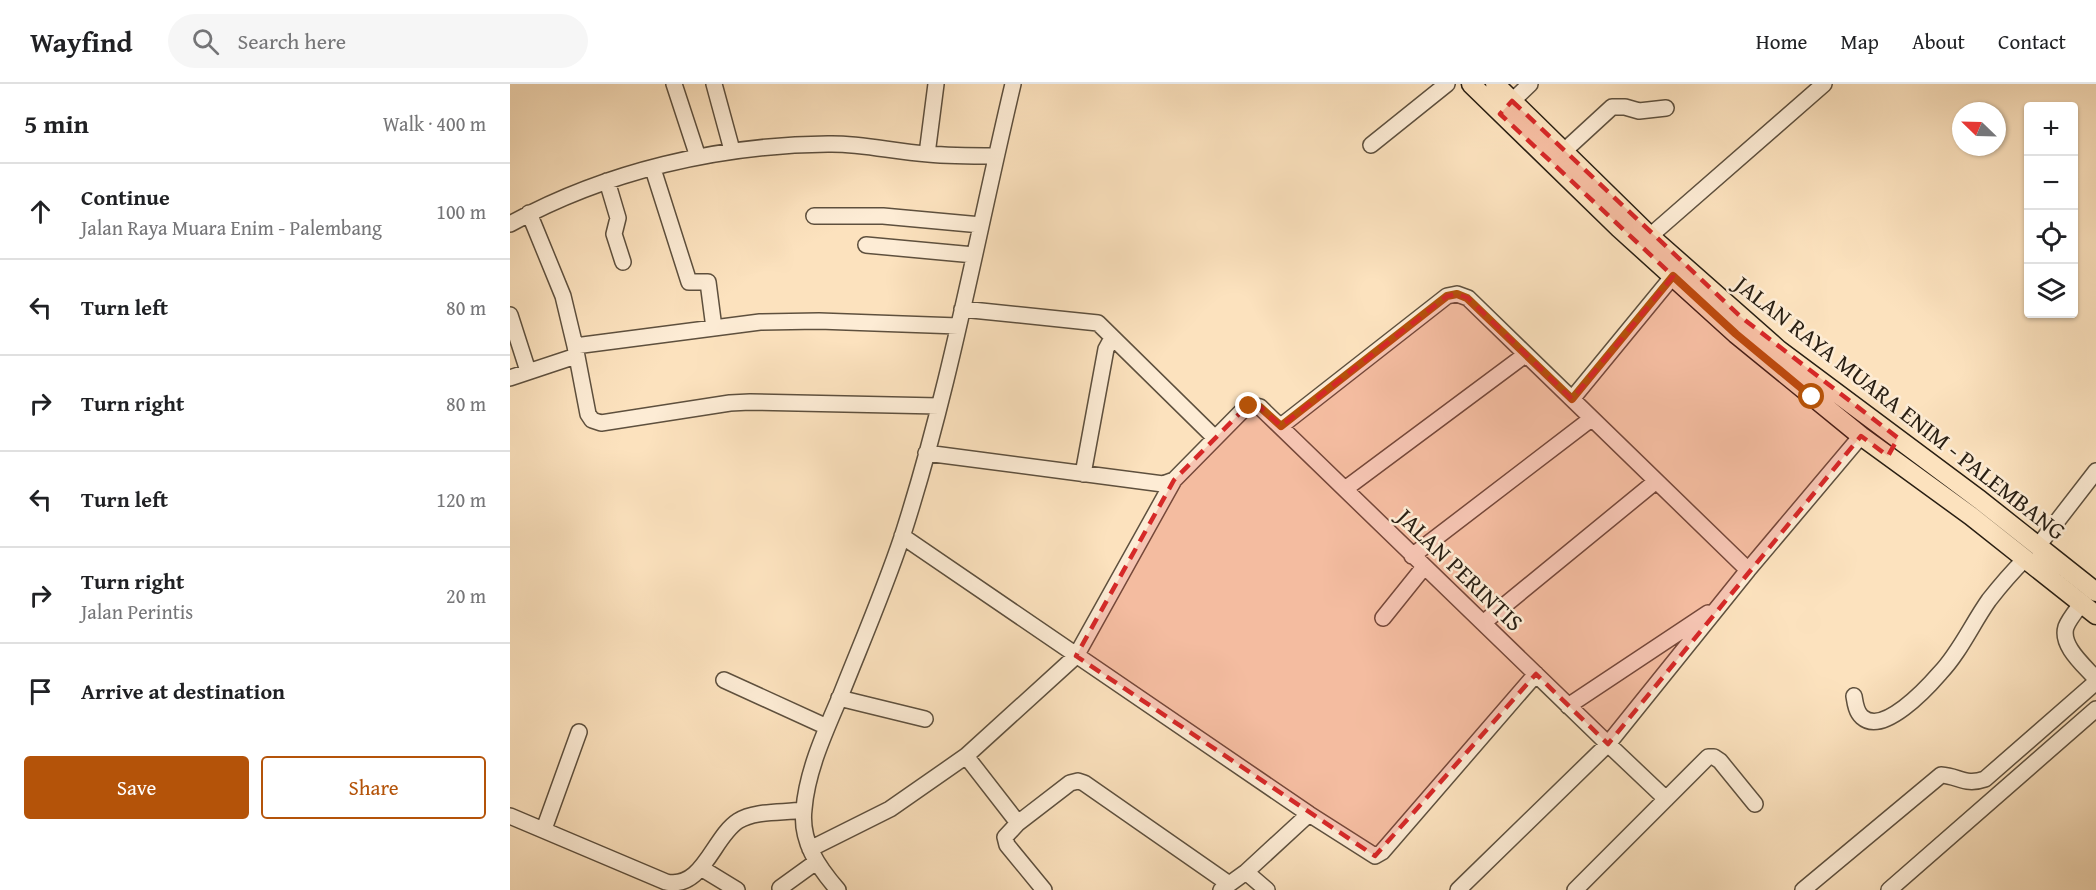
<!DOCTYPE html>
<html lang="en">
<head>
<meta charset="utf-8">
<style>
  :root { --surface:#fff; --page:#f6f6f6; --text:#202124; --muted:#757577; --line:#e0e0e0; --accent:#b45309 }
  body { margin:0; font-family:"Gentium Book Plus",serif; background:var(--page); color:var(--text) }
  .controls { position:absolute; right:18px; top:18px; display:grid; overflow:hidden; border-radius:6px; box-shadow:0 2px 4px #0004 }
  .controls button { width:54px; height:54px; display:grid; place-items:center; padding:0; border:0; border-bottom:2px solid var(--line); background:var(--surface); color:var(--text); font:30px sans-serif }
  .compass { position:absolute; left:1442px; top:18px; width:54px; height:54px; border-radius:50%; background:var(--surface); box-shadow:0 2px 4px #0004; rotate:293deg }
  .stop { position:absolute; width:18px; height:18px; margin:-14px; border:4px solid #b45309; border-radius:50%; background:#fff }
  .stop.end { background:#b45309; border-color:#fff; box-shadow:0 2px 6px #0008 }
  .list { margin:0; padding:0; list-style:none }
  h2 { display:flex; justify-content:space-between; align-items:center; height:78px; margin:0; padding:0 24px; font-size:26px }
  h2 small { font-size:20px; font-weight:400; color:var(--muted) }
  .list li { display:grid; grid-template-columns:39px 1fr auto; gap:18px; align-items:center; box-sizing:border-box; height:96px; padding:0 24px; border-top:2px solid var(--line) }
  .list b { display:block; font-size:22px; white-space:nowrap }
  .list p { margin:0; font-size:20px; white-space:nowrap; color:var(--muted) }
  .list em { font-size:20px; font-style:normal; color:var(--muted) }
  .actions { display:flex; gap:12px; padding:18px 24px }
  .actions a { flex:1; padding:14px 0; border:2px solid var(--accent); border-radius:6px; text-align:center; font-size:21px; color:var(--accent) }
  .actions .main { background:var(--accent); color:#fff }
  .icon { flex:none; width:33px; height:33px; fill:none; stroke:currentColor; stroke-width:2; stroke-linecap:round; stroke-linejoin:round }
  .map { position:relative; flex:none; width:1586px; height:806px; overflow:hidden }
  header { display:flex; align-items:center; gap:36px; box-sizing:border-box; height:84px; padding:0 30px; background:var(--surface); border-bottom:2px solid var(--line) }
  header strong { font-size:28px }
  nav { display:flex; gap:33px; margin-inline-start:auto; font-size:21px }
  .search { width:420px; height:54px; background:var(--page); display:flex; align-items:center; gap:15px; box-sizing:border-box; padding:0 21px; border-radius:33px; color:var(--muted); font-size:22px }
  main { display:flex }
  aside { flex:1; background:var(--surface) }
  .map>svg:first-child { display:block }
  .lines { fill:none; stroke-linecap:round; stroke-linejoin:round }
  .minor-casing { stroke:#5e503e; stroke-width:18 }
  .major-casing { stroke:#291f13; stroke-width:21 }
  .minor { stroke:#fdecd5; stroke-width:15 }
  .major { stroke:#fce2be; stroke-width:18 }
  .route { stroke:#b45309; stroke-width:8 }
  .marked { fill:#d62828; fill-opacity:0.2; stroke:#d62828; stroke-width:4.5; stroke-dasharray:12 8; stroke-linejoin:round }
  .labels { text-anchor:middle; stroke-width:5; stroke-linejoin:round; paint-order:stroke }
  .street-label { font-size:24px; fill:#291f13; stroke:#fdecd5 }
</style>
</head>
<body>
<header>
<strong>Wayfind</strong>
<div class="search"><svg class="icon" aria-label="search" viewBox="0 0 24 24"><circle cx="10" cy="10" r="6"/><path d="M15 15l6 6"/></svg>Search here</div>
<nav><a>Home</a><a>Map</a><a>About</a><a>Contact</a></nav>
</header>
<main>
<aside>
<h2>5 min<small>Walk · 400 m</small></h2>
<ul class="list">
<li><svg class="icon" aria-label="ahead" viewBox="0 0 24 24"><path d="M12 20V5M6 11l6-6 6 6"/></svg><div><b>Continue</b><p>Jalan Raya Muara Enim - Palembang</p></div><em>100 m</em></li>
<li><svg class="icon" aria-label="left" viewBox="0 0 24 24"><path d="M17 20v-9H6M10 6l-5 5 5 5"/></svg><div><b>Turn left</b></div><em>80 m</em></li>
<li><svg class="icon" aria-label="right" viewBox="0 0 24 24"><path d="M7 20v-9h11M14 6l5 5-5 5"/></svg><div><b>Turn right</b></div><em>80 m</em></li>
<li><svg class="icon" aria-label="left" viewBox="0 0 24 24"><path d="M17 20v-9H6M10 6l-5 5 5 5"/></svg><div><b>Turn left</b></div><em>120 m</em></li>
<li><svg class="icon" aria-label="right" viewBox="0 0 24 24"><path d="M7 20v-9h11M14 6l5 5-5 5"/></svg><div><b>Turn right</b><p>Jalan Perintis</p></div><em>20 m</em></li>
<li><svg class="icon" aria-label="arrive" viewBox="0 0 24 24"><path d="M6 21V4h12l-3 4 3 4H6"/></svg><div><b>Arrive at destination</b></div></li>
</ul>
<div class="actions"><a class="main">Save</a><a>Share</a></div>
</aside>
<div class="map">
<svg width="1586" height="806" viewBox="0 0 1586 806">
  <rect width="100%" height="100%" fill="#fce2be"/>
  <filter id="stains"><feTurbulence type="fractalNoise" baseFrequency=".00333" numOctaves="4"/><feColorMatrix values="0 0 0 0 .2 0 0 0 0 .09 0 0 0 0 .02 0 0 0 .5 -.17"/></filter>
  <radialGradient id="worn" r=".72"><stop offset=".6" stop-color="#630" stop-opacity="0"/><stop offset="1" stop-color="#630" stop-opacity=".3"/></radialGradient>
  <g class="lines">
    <g class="minor-casing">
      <path id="minor" d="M164,0l24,73
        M204,0l18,66
        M994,25l26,-25
        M861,61l76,-61
        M1053,68l49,-45h13l14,4 27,-3
        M417,70l9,-70
        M143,85l36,113h19l6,46
        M97,97l11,37 -4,16 9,28
        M19,129l34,83 12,50 13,68 4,6 9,3 129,-20 20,-1 189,4
        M304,132h69l98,9
        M0,140c96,-53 209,-79 318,-80 34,-1 66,8 100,10 22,2 45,2 68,2
        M1140,152l174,-152
        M356,161l108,10
        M452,225l136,14 117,115
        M0,231l18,56
        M65,262l185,-24 59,-1 139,5
        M0,294l66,-22
        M1062,315l101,-123
        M771,342l166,-130 10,-2 11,4 280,272
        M416,369l237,31 11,-4 71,-72 7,-3 8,2 348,337 140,-174 113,-134
        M573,390l23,-125 6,-11
        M835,405l180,-134
        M392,452l407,278 66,42 7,-4 154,-178
        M1528,462l58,-75
        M902,472l179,-137
        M1572,519c-6,8 -13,16 -16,24 -6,19 19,39 30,52
        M873,534l41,-51
        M973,539l172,-141
        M214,596l103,47
        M1344,612c1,6 2,16 8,21 21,19 65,-29 78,-44 20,-21 32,-49 49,-73 11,-14 23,-28 36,-41
        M329,614l86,21
        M1058,622l140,-93
        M456,672l52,67
        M0,732l156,66c37,8 47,-45 72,-61 17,-11 46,-8 65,-11
        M34,745l35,-97
        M300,765l80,-40 76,-53 110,-100 98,-176
        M191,784l36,22
        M736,788l21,18
        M270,804l36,-26
        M328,806c-20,-23 -38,-49 -34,-81 3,-38 21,-77 36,-112 21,-53 44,-106 62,-160 48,-148 75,-302 111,-453
        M534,806l-37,-45 -2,-8 13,-14 52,-40 8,-2 6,2 145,101
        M711,806l25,-18 63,-58
        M948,806l150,-146 58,55
        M1065,806l133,-133h6l6,4 35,43
        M1293,806l138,-115c18,1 24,11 44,4l111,-97
        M1379,806l207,-181"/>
    </g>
    <g class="major-casing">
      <path id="major" d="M961,0l148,144 117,106 125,102 110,80 125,99
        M985,0l155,152 129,114 201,150 116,92"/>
    </g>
    <use href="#minor" class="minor"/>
    <use href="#major" class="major"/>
  </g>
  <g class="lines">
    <path class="route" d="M739,322l11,1 21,19 166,-130 10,-2 10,4 105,101 101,-123 63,58 76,63"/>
  </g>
  <path class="marked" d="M1002,17l229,216 157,121 -10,18 -27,-20 -253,308 -72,-70 -161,182 -299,-200 98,-176 71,-72 15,-1 21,19 166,-130 10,-2 11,4 104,101 101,-123 -173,-162z"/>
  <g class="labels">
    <g class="street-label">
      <text transform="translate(1390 324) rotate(38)" y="8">JALAN RAYA MUARA ENIM - PALEMBANG</text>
      <text transform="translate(950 486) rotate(44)" y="8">JALAN PERINTIS</text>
    </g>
  </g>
  <rect width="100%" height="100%" filter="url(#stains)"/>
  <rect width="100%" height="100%" fill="url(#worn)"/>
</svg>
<div class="controls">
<button>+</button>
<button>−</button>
<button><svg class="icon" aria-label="locate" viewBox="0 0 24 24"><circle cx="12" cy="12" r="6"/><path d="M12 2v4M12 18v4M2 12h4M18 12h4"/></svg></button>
<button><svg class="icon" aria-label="layers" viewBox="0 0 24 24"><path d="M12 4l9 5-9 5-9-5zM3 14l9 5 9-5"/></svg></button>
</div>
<svg class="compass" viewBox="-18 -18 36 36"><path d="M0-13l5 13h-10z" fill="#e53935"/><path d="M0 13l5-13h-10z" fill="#757577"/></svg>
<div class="stop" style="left:1302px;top:313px"></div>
<div class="stop end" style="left:739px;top:322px"></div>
</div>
</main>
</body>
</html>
